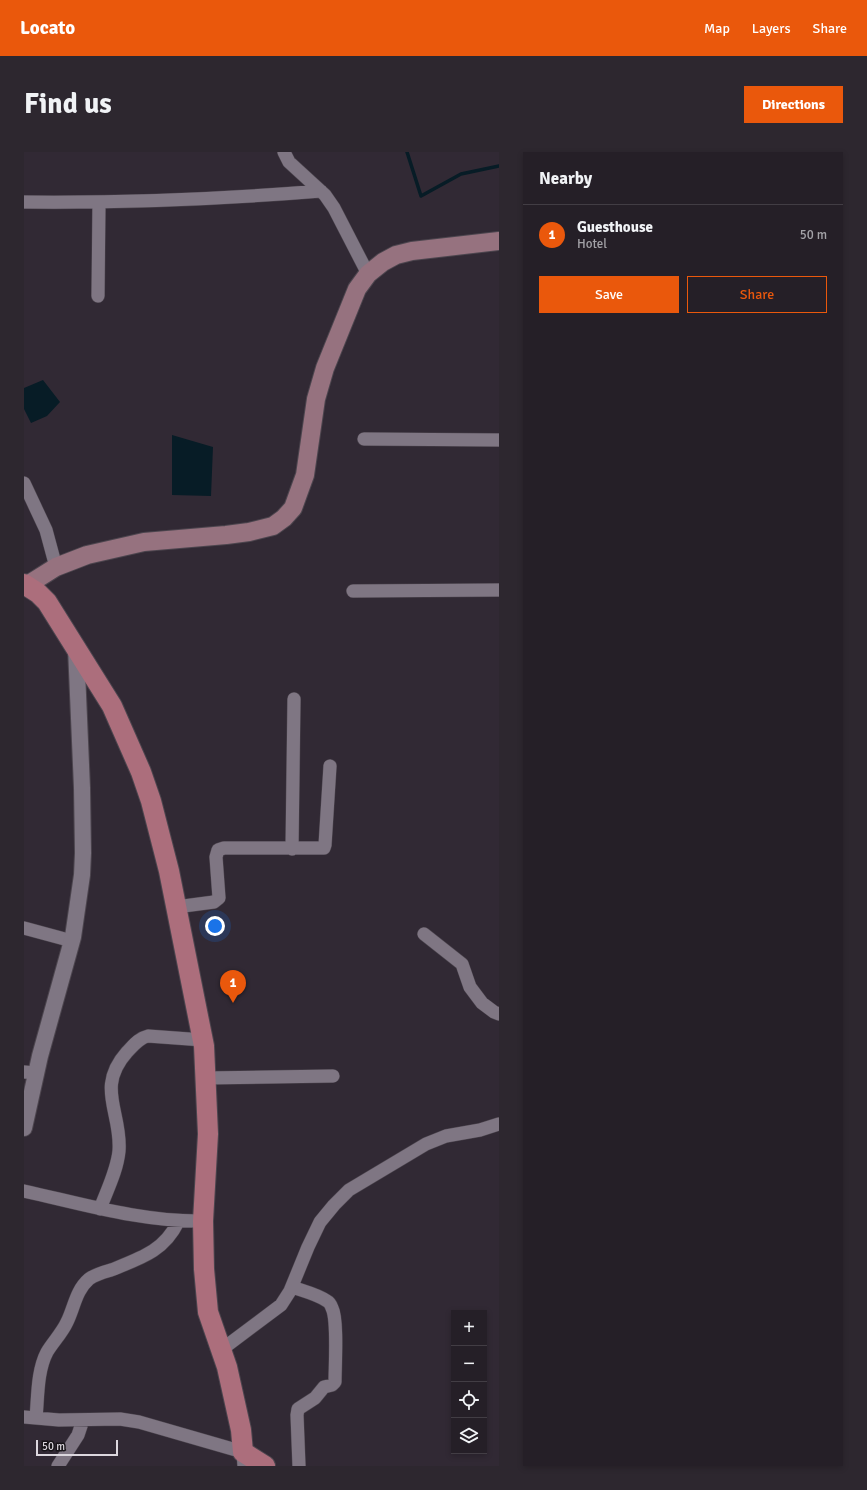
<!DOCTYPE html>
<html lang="en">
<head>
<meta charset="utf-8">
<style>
  :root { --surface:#251f27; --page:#2d272f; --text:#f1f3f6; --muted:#a3a2a7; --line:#423d44; --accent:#ea580c }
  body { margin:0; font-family:Signika,sans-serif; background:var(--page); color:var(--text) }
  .controls { position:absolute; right:12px; bottom:12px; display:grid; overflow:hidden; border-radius:0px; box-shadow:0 2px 6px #0003 }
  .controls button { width:36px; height:36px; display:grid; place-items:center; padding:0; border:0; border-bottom:1px solid var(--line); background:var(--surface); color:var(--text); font:20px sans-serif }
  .scale { position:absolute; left:12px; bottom:10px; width:82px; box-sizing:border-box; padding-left:4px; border:2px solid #dcd7de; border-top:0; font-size:11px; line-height:14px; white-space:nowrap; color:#dcd7de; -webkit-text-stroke:3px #171418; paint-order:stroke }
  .you { position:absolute; left:191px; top:774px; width:14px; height:14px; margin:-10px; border:3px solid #fff; border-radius:50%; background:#1a73e8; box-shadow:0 0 0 6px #1a73e833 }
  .badge { display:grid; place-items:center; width:26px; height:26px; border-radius:50%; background:var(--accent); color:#fff; font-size:13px; font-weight:700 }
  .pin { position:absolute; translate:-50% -33px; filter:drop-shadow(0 1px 2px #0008) }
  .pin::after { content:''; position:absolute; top:21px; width:14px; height:12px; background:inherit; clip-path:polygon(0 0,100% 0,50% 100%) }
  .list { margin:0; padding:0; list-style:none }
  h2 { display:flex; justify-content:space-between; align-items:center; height:52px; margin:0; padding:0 16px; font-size:17px }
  h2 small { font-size:13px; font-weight:400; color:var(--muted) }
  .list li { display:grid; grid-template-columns:26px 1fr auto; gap:12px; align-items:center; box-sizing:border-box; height:60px; padding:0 16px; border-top:1px solid var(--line) }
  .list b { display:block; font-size:15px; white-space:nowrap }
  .list p { margin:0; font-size:13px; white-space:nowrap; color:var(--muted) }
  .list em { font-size:13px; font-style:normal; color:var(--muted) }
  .actions { display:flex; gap:8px; padding:12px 16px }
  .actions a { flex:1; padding:9px 0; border:1px solid var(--accent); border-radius:0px; text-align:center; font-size:14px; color:var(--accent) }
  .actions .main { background:var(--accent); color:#fff }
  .icon { flex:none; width:22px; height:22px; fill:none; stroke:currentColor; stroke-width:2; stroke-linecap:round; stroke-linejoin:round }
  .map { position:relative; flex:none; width:475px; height:1314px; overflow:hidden; border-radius:0px }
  header { display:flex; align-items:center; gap:24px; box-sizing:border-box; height:56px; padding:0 20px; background:var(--accent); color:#fff }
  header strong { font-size:19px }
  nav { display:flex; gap:22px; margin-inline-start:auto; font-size:14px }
  .intro { display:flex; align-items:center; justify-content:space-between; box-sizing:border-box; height:96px; padding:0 24px }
  h1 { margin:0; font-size:28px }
  .button { padding:10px 18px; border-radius:0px; background:var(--accent); color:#fff; font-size:14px; font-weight:700 }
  main { display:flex; gap:24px; padding:0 24px }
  aside { flex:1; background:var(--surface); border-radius:0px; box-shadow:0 2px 6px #0003 }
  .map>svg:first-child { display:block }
  .water { fill:#071c26 }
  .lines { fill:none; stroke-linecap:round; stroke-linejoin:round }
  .stream { stroke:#071c26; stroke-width:3.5 }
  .minor-casing { stroke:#4c454e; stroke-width:14 }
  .tertiary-casing { stroke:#4c454e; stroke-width:18 }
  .secondary-casing { stroke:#4c454e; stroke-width:20 }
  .primary-casing { stroke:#4c454e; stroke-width:22 }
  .minor { stroke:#7f7683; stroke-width:13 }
  .tertiary { stroke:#7f7683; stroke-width:16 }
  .secondary { stroke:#96727f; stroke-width:18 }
  .primary { stroke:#ac6e7c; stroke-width:20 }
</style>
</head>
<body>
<header>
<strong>Locato</strong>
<nav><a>Map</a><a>Layers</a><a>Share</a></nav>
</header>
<div class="intro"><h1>Find us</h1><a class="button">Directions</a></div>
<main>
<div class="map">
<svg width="475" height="1314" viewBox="0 0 475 1314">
  <rect width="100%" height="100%" fill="#312934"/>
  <path class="water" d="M19,228l17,22 -13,14 -16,7 -7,-14v-21z
    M148,283l41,12 -2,49 -39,-1z"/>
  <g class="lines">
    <path class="stream" d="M383,0l14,44 40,-22 38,-8"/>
    <g class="minor-casing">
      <path id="minor" d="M260,0l5,10 36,33 9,13 34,66
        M0,50c99,1 199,-3 297,-11
        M74,144l1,-93
        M340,287l135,1
        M0,331l22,47 10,37
        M329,439l146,-1
        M268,697l2,-150
        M152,755l38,-5 5,-4 -3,-41 2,-7 6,-2h100l1,-3 5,-79
        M0,776l48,13
        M400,782l38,30 8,23 12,16 12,9 5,2
        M0,920l12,1
        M181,926l128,-2
        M0,1039c59,13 118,31 179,30
        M76,1057c7,-19 17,-38 19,-58 3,-39 -24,-63 8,-99 6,-6 12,-14 21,-16l55,4
        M268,1135c11,4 25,7 35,14 2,1 4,4 5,7 6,12 3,58 3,74l-3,3 -8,2 -9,11 -17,11 -1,6 2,51
        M197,1198l60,-45 9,-14 18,-44 12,-25 14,-17 15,-15 77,-46 20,-8 34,-6 19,-6
        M0,1265l35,3 61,-1 19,3 104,30 1,14
        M12,1266c2,-21 1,-47 11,-66 6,-10 15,-19 20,-30 7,-14 9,-32 22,-43 7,-5 15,-7 22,-9 30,-12 53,-19 67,-48
        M34,1314l20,-31 5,-15"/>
    </g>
    <g class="tertiary-casing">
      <path id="tertiary" d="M0,976l16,-72 33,-119 9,-62 1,-22 -1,-65 -6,-140"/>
    </g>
    <g class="secondary-casing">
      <path id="secondary" d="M2,434l30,-19 31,-12 57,-13 82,-7 23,-3 24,-6 11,-8 9,-10 12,-33 11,-76 9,-31 32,-79 11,-15 15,-12 13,-7 16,-4 87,-10"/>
    </g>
    <g class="primary-casing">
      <path id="primary" d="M0,432l14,9 9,9 65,104 29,66 10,29 18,70 35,175 4,88 -5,87 1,48 4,43 19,55 14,63 2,22 22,14"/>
    </g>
    <use href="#minor" class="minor"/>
    <use href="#tertiary" class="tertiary"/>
    <use href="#secondary" class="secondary"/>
    <use href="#primary" class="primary"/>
  </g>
</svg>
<div class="controls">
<button>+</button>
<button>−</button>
<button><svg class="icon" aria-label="locate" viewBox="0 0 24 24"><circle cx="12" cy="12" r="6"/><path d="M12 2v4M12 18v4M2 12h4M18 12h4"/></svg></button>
<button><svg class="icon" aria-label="layers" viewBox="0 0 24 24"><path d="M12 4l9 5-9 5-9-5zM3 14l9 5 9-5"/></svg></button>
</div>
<div class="scale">50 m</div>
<div class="you"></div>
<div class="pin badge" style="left:209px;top:851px">1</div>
</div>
<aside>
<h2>Nearby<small></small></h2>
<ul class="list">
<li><span class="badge">1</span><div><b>Guesthouse</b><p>Hotel</p></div><em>50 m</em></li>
</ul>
<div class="actions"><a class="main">Save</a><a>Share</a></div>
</aside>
</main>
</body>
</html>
